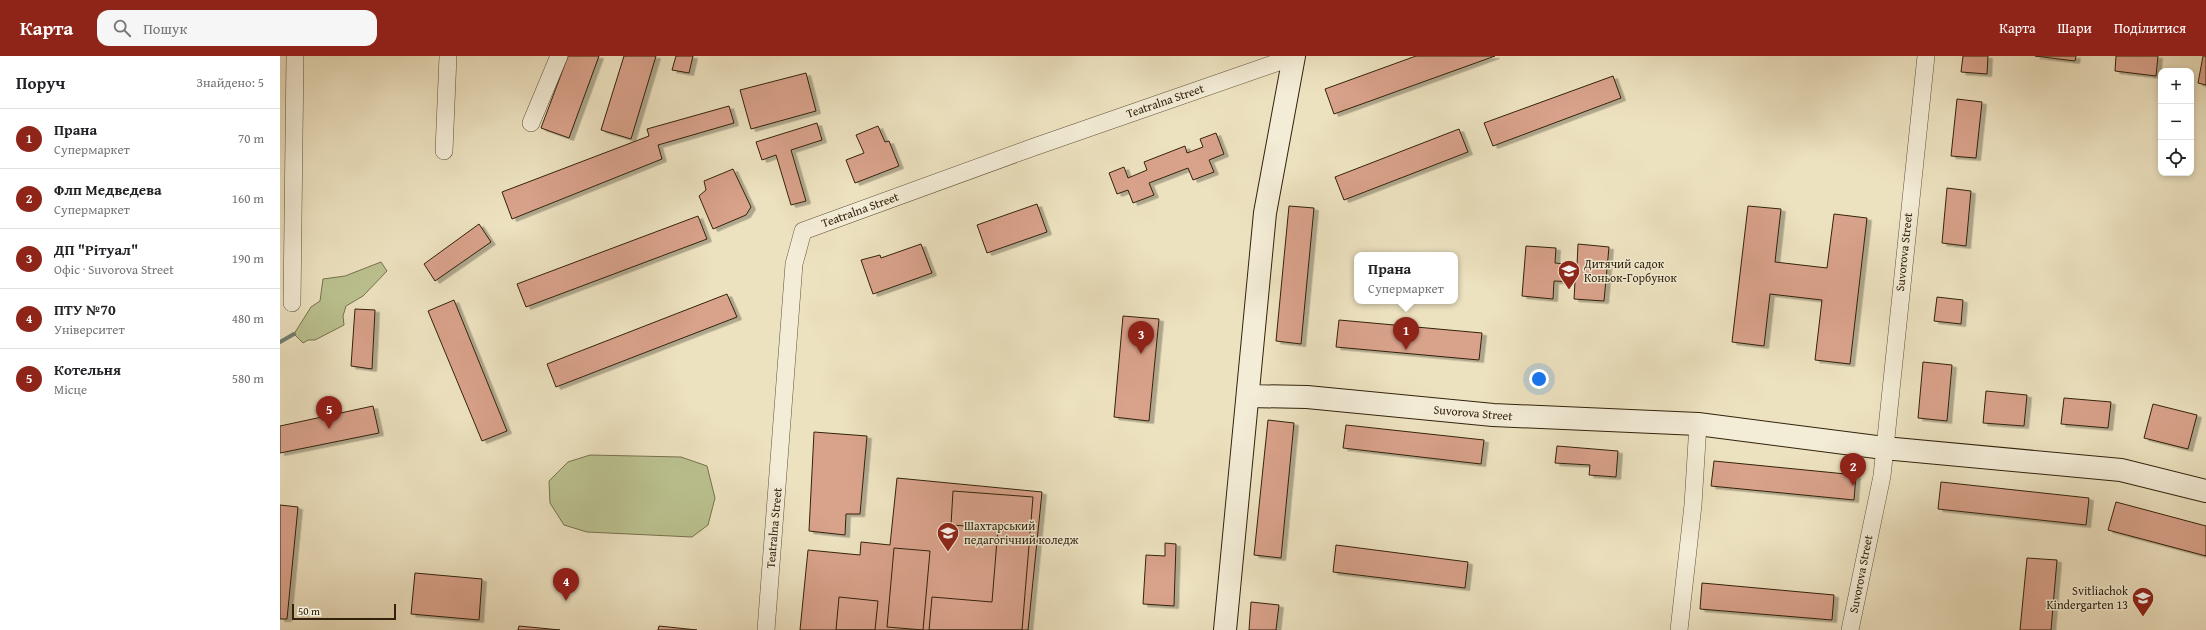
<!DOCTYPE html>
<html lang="uk">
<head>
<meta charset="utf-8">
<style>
  :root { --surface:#fff; --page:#f6f6f6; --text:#202124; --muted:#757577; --line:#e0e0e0; --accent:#8f2418 }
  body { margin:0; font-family:"Gentium Book Plus",serif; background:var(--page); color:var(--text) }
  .controls { position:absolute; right:12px; top:12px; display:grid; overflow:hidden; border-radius:8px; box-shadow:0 2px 6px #0003 }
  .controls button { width:36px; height:36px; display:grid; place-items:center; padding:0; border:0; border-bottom:1px solid var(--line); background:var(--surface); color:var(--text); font:20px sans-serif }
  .scale { position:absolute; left:12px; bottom:10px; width:104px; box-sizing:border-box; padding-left:4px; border:2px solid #32220b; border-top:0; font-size:11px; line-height:14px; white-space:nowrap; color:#32220b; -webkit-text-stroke:3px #f3ecd6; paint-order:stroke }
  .you { position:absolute; left:1259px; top:323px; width:14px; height:14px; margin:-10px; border:3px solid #fff; border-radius:50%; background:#1a73e8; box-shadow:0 0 0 6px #1a73e833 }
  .badge { display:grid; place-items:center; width:26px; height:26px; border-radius:50%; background:var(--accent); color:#fff; font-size:13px; font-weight:700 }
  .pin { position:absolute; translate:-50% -33px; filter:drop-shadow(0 1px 2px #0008) }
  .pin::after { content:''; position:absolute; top:21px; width:14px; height:12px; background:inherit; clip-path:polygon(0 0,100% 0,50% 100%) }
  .popup { position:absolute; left:1074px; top:196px; width:104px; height:52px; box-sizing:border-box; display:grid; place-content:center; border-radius:8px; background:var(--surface); filter:drop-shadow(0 1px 3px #0005); font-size:13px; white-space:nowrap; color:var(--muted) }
  .popup b { font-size:15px; color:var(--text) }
  .popup::after { content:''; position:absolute; left:50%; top:100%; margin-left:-8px; border:8px solid transparent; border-top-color:var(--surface) }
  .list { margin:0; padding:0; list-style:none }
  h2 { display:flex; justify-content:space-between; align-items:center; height:52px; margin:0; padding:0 16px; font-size:17px }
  h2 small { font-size:13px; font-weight:400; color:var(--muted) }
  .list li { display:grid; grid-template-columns:26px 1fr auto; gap:12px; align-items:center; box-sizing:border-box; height:60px; padding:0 16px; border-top:1px solid var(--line) }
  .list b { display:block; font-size:15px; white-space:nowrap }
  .list p { margin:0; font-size:13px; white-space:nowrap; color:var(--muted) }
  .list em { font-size:13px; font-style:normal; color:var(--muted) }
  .icon { flex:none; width:22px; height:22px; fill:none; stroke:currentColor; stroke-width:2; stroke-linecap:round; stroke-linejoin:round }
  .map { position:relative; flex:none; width:1926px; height:574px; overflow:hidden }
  header { display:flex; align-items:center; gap:24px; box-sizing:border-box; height:56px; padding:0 20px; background:var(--accent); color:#fff }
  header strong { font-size:19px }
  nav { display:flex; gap:22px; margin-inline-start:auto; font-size:14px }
  .search { width:280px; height:36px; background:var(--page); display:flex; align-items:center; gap:10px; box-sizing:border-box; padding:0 14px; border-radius:12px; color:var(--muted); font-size:15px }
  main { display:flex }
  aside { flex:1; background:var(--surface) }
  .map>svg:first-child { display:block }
  .green { fill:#bbc290; stroke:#76724e }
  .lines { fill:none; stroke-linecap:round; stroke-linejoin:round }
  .stream { stroke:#707f72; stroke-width:4 }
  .building { fill:#d9a28b; stroke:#32220b; filter:url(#shadow) }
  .street-casing { stroke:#615238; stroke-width:18 }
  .secondary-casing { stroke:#32220b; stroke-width:24 }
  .street { stroke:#f3ecd6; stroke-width:17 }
  .secondary { stroke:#f3ecd6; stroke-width:22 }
  .labels { text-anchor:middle; stroke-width:3; stroke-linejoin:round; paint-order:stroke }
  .street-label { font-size:12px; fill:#32220b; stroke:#f3ecd6 }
  .poi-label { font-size:12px; fill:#32220b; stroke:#f3ecd6; text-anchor:start }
</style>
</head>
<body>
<header>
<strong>Карта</strong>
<div class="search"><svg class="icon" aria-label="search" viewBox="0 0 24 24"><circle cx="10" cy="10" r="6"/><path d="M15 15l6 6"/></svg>Пошук</div>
<nav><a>Карта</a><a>Шари</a><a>Поділитися</a></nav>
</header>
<main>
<aside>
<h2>Поруч<small>Знайдено: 5</small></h2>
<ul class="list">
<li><span class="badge">1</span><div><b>Прана</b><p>Супермаркет</p></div><em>70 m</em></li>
<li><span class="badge">2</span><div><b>Флп Медведева</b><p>Супермаркет</p></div><em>160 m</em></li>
<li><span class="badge">3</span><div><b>ДП &quot;Рітуал&quot;</b><p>Офіс · Suvorova Street</p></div><em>190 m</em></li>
<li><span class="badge">4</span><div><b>ПТУ №70</b><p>Університет</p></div><em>480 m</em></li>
<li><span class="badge">5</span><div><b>Котельня</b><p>Місце</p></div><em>580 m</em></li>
</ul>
</aside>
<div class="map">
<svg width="1926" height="574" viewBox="0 0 1926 574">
  <defs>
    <filter id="shadow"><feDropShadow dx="4.5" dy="2.5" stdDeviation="0" flood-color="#0004"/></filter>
  </defs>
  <rect width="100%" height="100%" fill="#ede2c0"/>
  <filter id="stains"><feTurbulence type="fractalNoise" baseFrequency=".005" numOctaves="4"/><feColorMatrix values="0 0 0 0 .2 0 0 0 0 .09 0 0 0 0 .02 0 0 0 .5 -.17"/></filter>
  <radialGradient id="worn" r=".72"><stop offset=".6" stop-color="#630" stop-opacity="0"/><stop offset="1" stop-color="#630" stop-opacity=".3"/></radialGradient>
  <path class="green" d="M101,206l6,9 -24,25 -17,10 -3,10 1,9 -29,15h-7l-5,3 -9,-9 17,-27 9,-6 3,-22 22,-3z
    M310,399l91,2 26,9 8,32 -7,27 -16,12 -105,-5 -23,-7 -14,-22 -1,-22 19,-19z"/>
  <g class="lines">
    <path class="stream" d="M0,286l14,-8"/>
  </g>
  <path class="building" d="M288,0h31l-30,82 -28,-10z
    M344,0h32l-25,83 -30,-9z
    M396,0h17l-4,17 -17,-3z
    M1136,0h79l-161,58 -9,-25z
    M1683,0h25l-1,18 -26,-2z
    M1755,0h41l-1,5z
    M1836,0h42l-2,20 -41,-5z
    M1923,0h3v29l-8,-2z
    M526,17l10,38 -65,18 -11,-39z
    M1333,20l8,22 -128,48 -9,-23z
    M1677,43l25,3 -6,56 -25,-2z
    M449,50l5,17 -76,22 4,14 -150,60 -10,-27 147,-56 -2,-7z
    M537,67l5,17 -31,10 15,51 -15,4 -15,-50 -14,5 -6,-18z
    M598,70l7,16 4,-1 10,25 -44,17 -9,-23 18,-7 -8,-18z
    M1179,73l9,23 -124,48 -9,-23z
    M936,77l8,21 -15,6 5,12 -21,8 -5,-12 -39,15 5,12 -21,8 -5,-13 -11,4 -8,-21 15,-6 4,11 19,-8 -3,-8 41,-16 2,7 16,-6 -3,-8z
    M453,113l18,38 -5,8 -33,14 -14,-33 7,-6 -2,-9z
    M1667,132l24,3 -5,55 -24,-3z
    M757,148l10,28 -60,21 -10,-28z
    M1009,150l25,2 -13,136 -25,-3z
    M1468,150l33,3 -6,53 52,6 7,-54 33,4 -17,146 -35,-4 7,-60 -52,-6 -6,52 -32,-4z
    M418,160l9,23 -181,68 -9,-23z
    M199,168l12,18 -56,39 -11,-17z
    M641,188l11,29 -59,21 -12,-34 19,-5 1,3z
    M1298,188l31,3 -5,54 -30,-2 1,-17 -21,-1 -1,18 -31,-3 4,-50 30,2 -1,15 22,2z
    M447,238l10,23 -181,70 -9,-23z
    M1657,241l26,3 -2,24 -27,-3z
    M174,244l53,131 -25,10 -54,-130z
    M75,253l20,1 -3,59 -21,-3z
    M843,260l36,3 -10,102 -35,-4z
    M1059,264l143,13 -3,27 -143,-13z
    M1643,306l29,3 -5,56 -29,-3z
    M1706,335l41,4 -3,31 -41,-3z
    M1784,342l47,4 -3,26 -47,-4z
    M1873,348l44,11 -9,34 -44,-11z
    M93,350l6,27 -99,20v-27z
    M988,364l26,3 -13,135 -27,-3z
    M1066,369l138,15 -3,24 -138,-16z
    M534,376l53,4 -7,78h-14l-1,21 -36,-4z
    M1277,390l61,5 -2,26 -27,-2 1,-10 -35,-2z
    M1434,405l142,14 -2,25 -143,-14z
    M617,422l145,14 -14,138h-228l8,-80 52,5 1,-13 29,3z
    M1661,426l148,16 -3,27 -148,-16z
    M673,435l80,6 -11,133h-93l3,-33 60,5 6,-74 -47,-3z
    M1836,446l90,24v30l-98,-26z
    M0,449l18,2 -11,112h-7z
    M885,487l11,1 -2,62 -31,-2 3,-49 19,1z
    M1056,489l132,17 -3,26 -132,-16z
    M614,492l36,3 -7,79 -36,-3z
    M1747,502l30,2 -6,70h-31z
    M135,517l67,6 -3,41 -68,-6z
    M1422,527l132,12 -2,25 -132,-11z
    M559,541l39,4 -3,29h-39z
    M971,546l28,3 -3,25h-27z
    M239,570l41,4h-42z
    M379,570l38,4h-39z"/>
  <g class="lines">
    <g class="street-casing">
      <path id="street" d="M251,67l28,-67
        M164,95l4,-95
        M12,247l3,-247
        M486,574l28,-366 9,-33 231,-84 262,-91
        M1399,574l14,-125 5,-81
        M1570,574l32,-154 44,-420"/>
    </g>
    <g class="secondary-casing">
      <path id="secondary" d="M968,340l59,1 186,18 205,9 186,24 237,22 85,21
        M945,574l40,-417 29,-157"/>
    </g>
    <use href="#street" class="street"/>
    <use href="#secondary" class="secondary"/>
  </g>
  <defs>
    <g id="school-pin" transform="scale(1.15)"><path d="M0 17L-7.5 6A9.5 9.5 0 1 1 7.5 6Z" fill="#8f2418" stroke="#f3ecd6"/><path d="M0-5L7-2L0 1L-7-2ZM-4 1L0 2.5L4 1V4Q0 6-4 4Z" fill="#fff"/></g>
    <g id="university-pin" transform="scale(1.15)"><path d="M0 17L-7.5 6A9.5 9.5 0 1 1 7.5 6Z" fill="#8f2418" stroke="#f3ecd6"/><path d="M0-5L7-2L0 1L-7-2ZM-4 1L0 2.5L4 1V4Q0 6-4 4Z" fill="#fff"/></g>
  </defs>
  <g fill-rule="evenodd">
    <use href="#school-pin" x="1289" y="215"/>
    <use href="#university-pin" x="668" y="477"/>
    <use href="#school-pin" x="1863" y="542"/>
  </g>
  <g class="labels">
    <g class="street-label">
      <text transform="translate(885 45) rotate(-19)" y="4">Teatralna Street</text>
      <text transform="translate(580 154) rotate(-20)" y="4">Teatralna Street</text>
      <text transform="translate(1624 196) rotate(-84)" y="4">Suvorova Street</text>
      <text transform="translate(1193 357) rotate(5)" y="4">Suvorova Street</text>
      <text transform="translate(494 472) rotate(-85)" y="4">Teatralna Street</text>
      <text transform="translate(1581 518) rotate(-79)" y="4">Suvorova Street</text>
    </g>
    <g class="poi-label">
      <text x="1304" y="212">Дитячий садок<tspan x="1304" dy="14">Коньок-Горбунок</tspan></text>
      <text x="684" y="474">Шахтарський<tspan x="684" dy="14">педагогічний коледж</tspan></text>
      <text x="1848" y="539" text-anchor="end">Svitliachok<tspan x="1848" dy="14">Kindergarten 13</tspan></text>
    </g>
  </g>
  <rect width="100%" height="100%" filter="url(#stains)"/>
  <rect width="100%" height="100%" fill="url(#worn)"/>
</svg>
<div class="controls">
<button>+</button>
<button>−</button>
<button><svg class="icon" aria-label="locate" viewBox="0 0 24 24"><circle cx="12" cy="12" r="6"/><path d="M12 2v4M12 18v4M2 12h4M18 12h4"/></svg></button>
</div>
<div class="scale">50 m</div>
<div class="you"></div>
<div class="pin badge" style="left:1126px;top:294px">1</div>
<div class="popup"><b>Прана</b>Супермаркет</div>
<div class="pin badge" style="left:1573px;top:430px">2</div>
<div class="pin badge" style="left:861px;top:298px">3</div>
<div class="pin badge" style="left:286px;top:545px">4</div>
<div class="pin badge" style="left:49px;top:373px">5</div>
</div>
</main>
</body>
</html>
